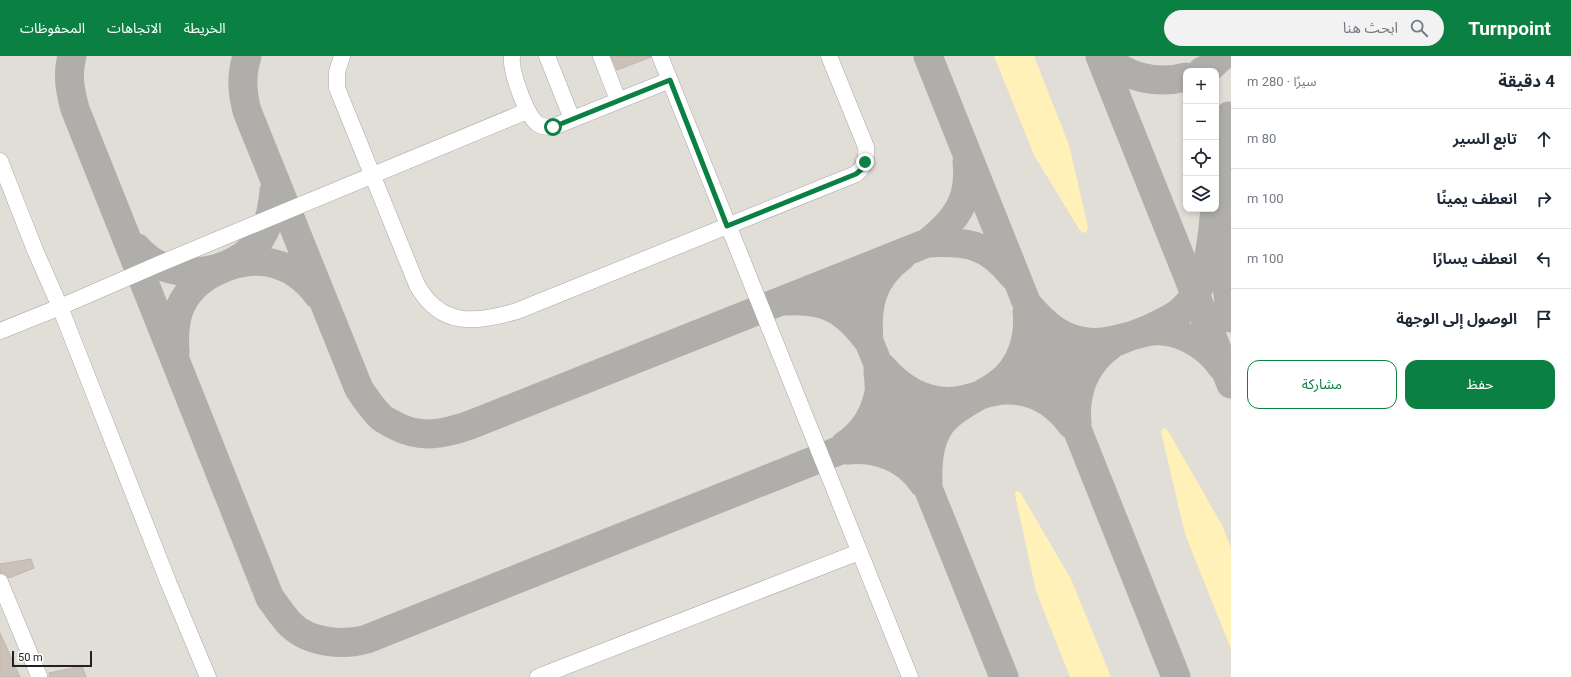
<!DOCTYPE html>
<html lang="ar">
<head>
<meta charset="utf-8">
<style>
  :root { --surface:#fff; --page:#f2f2f3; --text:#1f2937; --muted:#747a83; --line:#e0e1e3; --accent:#0b8043 }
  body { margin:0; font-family:Roboto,"Noto Sans Arabic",sans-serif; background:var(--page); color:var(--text); direction:rtl }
  .controls { position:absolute; right:12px; top:12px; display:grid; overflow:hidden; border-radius:8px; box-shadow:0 2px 6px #0003 }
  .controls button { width:36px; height:36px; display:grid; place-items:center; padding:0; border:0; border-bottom:1px solid var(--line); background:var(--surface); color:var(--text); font:20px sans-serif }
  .scale { position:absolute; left:12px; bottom:10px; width:80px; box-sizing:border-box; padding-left:4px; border:2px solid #212121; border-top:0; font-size:11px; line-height:14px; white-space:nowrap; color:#212121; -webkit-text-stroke:3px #fff; paint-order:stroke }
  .stop { position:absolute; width:12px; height:12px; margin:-9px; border:3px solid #0b8043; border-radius:50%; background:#fff }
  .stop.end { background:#0b8043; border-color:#fff; box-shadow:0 1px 4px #0008 }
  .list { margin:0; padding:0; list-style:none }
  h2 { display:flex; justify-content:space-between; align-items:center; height:52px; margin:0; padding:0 16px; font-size:17px }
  h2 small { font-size:13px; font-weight:400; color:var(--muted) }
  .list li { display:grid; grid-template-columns:26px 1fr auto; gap:12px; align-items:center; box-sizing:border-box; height:60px; padding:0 16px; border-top:1px solid var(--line) }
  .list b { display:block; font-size:15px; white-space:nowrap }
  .list em { font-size:13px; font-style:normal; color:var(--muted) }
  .actions { display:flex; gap:8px; padding:12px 16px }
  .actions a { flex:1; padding:9px 0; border:1px solid var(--accent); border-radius:12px; text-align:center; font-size:14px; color:var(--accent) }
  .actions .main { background:var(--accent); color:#fff }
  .icon { flex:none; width:22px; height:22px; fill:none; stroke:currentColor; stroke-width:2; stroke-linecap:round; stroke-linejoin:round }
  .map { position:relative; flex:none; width:1231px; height:621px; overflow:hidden; direction:ltr }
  header { display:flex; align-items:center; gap:24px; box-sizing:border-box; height:56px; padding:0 20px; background:var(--accent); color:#fff }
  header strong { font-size:19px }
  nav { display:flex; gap:22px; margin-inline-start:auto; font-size:14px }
  .search { width:280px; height:36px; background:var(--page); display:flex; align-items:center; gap:10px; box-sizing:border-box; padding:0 14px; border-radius:22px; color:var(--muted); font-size:15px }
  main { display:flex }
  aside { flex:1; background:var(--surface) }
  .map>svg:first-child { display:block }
  .airport { fill:#e1ded8; fill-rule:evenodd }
  .sand { fill:#fff1b7 }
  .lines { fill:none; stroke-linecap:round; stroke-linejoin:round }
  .taxiway { stroke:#b0aeaa; stroke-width:29 }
  .building { fill:#cbc1b9; stroke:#c5b5a7 }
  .minor-casing { stroke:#a8a8a8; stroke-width:17 }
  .minor { stroke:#fff; stroke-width:16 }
  .route { stroke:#0b8043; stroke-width:5 }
</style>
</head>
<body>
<header>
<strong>Turnpoint</strong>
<div class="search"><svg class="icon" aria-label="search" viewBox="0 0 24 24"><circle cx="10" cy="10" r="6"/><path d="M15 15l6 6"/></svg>ابحث هنا</div>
<nav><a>الخريطة</a><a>الاتجاهات</a><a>المحفوظات</a></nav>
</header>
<main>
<aside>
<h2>4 دقيقة<small>سيرًا · 280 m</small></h2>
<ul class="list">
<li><svg class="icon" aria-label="ahead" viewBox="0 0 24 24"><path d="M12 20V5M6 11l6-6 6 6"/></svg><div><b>تابع السير</b></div><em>80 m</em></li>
<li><svg class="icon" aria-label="right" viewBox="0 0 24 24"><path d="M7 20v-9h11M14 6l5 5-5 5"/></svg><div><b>انعطف يمينًا</b></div><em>100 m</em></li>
<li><svg class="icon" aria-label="left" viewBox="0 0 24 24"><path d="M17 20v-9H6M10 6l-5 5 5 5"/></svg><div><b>انعطف يسارًا</b></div><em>100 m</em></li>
<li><svg class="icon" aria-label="arrive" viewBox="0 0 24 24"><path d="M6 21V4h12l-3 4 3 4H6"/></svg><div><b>الوصول إلى الوجهة</b></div></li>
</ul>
<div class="actions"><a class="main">حفظ</a><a>مشاركة</a></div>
</aside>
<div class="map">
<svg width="1231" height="621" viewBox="0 0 1231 621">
  <rect width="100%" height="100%" fill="#f2eee6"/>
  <path class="airport" d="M0,0h1231v621h-1231zM1186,15h30v138h-30z"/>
  <path class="sand" d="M994,0h40l35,89 19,82 -2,6 -4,-1 -3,-3 -45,-74z
    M1163,372l4,1 55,96 9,23v101l-46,-115 -24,-102z
    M1016,435l4,1 51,87 40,98h-41l-34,-86 -21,-96z"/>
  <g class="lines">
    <path class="taxiway" d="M72,0c-5,18 -2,35 3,53l195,489c7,9 13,19 21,27 19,18 53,21 76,14l536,-214 246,-96c11,-6 23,-10 32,-18 29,-25 30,-67 34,-102
      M247,0c-6,20 -5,36 0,55l112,278c7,10 14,21 23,29 4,3 9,5 14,8 25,13 48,8 74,-1l457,-182
      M928,0l248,621
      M1100,0l131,328
      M1107,0c18,23 52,28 79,21
      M1202,15l7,-3 13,-12
      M1229,60c-5,68 -8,135 2,202
      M967,106c4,38 -11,59 -40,81 39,-2 60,0 86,33
      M137,192c30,36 92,29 120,-5 12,-15 15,-33 17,-52
      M843,221l161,400
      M788,245c40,-2 58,10 81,41 -3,-37 2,-63 33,-86
      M1030,251c14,16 28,29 50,34 22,5 44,-4 66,-9 29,-6 60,12 76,35
      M175,296c-1,-14 -1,-28 4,-42 6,-16 19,-29 34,-37 39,-21 78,-14 105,22
      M882,311c19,22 44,37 74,34 16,-2 31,-10 48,-11 28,-1 51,12 67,34
      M1077,367c-3,-31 8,-60 34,-78
      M845,389c18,-12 30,-31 34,-53 1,-7 -1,-15 -1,-22
      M847,394c30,-3 59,8 76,33
      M928,428c-1,-22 1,-47 16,-64 16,-17 36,-23 54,-36 23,-16 32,-46 29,-73"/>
  </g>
  <path class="building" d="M611,0h40v1l-34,13z
    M31,503l3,9 -25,10 -4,-4 -5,-1v-9z
    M0,577l20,44h-20z
    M82,610l4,11h-37v-4z"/>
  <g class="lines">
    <g class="minor-casing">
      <path id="minor" d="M342,0l-5,16v16l80,197c24,43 59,38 100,26l339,-137c9,-8 11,-15 10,-27l-37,-91
        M512,0c-2,14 14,60 26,68 4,3 10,3 15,3l117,-47
        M547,0l25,63
        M601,0l17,44
        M660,0c83,207 167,414 250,621
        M0,105l35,89 25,57 109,277 39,93
        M0,275l60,-24 99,-43 368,-153
        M0,526l39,94
        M538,621l321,-125"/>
    </g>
    <use href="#minor" class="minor"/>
  </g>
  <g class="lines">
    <path class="route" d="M553,71l117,-47 57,146 129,-52 6,-5 3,-7"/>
  </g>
</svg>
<div class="controls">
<button>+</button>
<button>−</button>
<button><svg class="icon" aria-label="locate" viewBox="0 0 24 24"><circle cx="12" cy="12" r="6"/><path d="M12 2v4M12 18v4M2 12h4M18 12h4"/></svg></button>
<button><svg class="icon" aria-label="layers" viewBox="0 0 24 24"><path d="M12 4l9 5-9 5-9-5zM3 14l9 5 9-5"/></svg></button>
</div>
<div class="scale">50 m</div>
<div class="stop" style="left:553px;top:71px"></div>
<div class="stop end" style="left:865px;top:106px"></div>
</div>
</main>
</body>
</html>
